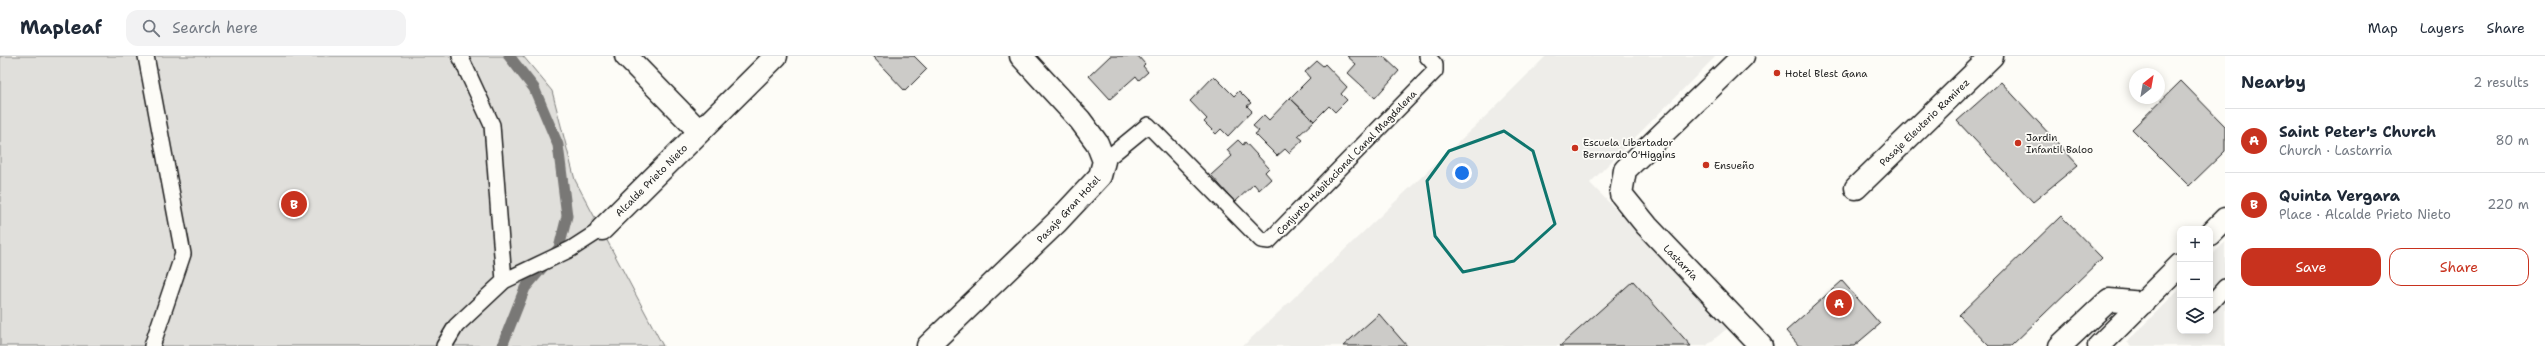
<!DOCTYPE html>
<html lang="en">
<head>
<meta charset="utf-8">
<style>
  :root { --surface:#fff; --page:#f2f2f3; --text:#1f2937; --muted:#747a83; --line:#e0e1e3; --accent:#c8321e }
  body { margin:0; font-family:"Shantell Sans",sans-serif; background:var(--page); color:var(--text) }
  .controls { position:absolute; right:12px; bottom:12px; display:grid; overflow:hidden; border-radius:8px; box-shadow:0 2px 10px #0003 }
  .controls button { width:36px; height:36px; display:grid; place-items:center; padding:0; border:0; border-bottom:1px solid var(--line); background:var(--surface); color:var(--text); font:20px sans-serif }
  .compass { position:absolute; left:2129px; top:12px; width:36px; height:36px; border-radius:50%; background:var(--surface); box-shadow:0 2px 10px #0003; rotate:31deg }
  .you { position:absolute; left:1462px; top:117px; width:14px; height:14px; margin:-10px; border:3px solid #fff; border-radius:50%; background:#1a73e8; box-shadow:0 0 0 6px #1a73e833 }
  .badge { display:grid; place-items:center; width:26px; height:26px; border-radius:50%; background:var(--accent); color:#fff; font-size:13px; font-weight:700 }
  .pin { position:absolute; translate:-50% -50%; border:2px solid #fff; box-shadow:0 1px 4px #0006 }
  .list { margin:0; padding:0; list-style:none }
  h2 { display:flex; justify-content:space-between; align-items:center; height:52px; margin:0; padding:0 16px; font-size:17px }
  h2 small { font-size:13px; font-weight:400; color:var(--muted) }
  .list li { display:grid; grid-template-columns:26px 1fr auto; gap:12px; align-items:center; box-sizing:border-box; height:64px; padding:0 16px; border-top:1px solid var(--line) }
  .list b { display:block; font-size:15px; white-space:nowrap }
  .list p { margin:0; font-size:13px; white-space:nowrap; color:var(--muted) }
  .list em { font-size:13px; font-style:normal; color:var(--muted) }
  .actions { display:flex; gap:8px; padding:12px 16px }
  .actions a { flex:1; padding:9px 0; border:1px solid var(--accent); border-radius:12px; text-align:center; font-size:14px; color:var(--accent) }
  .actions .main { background:var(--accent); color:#fff }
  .icon { flex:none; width:22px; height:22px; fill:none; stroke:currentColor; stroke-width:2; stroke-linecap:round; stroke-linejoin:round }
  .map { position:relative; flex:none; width:2225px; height:290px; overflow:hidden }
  header { display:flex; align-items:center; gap:24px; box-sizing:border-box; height:56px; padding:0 20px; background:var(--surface); border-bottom:1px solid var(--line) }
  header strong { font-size:19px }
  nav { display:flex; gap:22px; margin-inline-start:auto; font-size:14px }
  .search { width:280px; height:36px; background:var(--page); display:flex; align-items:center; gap:10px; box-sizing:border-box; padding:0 14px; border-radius:12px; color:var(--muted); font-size:15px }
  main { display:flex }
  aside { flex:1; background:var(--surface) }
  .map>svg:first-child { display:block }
  .built { fill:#eeede9 }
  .green { fill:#e0dfdb; stroke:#7e7e7c }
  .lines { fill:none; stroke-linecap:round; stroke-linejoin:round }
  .stream { stroke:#797876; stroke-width:11 }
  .building { fill:#cccbc8; stroke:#1c1c1c }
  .service-casing { stroke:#1c1c1c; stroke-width:18 }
  .minor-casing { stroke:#1c1c1c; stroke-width:25 }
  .service { stroke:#fdfcf7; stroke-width:15 }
  .minor { stroke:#fdfcf7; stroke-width:22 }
  .marked { fill:none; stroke:#0f766e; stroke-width:3; stroke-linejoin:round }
  .poi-dot { fill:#c8321e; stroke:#fdfcf7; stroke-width:1.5 }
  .labels { text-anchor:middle; stroke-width:3.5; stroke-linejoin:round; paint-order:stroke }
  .poi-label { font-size:10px; fill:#1c1c1c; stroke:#fdfcf7; text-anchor:start }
  .street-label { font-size:10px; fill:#1c1c1c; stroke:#fdfcf7 }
</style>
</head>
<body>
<header>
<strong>Mapleaf</strong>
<div class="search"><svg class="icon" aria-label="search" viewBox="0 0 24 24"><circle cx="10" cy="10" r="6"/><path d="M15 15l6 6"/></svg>Search here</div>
<nav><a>Map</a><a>Layers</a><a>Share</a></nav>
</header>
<main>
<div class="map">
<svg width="2225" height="290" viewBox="0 0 2225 290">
  <rect width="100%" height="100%" fill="#fdfcf7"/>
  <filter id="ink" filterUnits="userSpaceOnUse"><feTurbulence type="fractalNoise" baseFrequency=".025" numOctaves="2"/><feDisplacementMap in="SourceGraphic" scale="8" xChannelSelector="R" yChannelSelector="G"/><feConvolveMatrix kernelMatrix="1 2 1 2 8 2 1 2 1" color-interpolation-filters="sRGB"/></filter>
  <g filter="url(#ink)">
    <path class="built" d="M1546,0h170l-126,127 140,143 -24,20h-463l247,-234z
      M2225,186v104h-94l-4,-4 53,-54v43h30v-74z"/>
    <path class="green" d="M0,0h523l29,35 23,89 88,166h-663z"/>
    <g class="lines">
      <path class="stream" d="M502,290l23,-58 34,-40 8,-32 -9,-71 -24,-57 -25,-32"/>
    </g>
    <path class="building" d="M872,0h42l13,13 -22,22z
      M1110,0h28l7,8 -2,2 5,6 -9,8 -3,-4 -26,23 -21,-23z
      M1347,0h36l16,15 -24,27 -27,-25 8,-9z
      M1317,5l6,5 2,-2 22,23 -6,7 6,6 -12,12 -6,-6 -15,15 -24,-23 20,-20 -5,-6z
      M1214,20l20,20 5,-5 12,12 -4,3 5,5 -24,25 -7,-7 -5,5 -12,-12 3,-3 -17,-18z
      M2181,25l44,45v25l-36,35 -57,-57z
      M2001,26l77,83 -45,37 -76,-81z
      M1290,42l24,23 -16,15 5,4 -14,13 -4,-4 -8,7 -22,-22 4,-3 -6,-5 11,-11 5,5z
      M1238,84l5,5 2,-3 24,26 -4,4 6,7 -12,11 -5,-6 -19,18 -24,-27 21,-19 -5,-6z
      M2061,160l41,42 -91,88h-22l-30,-31z
      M1633,225l58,65h-131z
      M1842,225l38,43 -26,22h-55l-13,-15z
      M1379,258l28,32h-64z"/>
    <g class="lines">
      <g class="service-casing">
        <path id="service" d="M146,0l37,198 -31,92
          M460,0l32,69 12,156
          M1104,105l44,-36 113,115 8,1 166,-170v-6l-8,-9
          M2210,248l15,-17
          M444,290l12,-20 48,-45 67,-32 31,-20"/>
      </g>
      <g class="minor-casing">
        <path id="minor" d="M626,0l73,75
          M1743,0l-118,114 -4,24 26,32 114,120
          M1856,132l136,-132
          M602,173l174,-173
          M2210,178l15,-15
          M928,290l129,-124 43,-46 4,-15 -7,-18 -17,-23 -59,-64
          M2060,290l49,-46 34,3
          M2099,290l81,-81"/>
      </g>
      <use href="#service" class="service"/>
      <use href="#minor" class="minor"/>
    </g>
  </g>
  <path class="marked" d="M1504,75l29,20 22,73 -41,37 -51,11 -28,-36 -8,-55 22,-30z"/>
  <g class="poi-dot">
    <circle cx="1777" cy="17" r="4"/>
    <circle cx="2018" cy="87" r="4"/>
    <circle cx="1575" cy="92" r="4"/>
    <circle cx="1706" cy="109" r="4"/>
  </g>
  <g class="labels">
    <g class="poi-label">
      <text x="1785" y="21">Hotel Blest Gana</text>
      <text x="2026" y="85">Jardin<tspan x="2026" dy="12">Infantil Baloo</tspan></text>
      <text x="1583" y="90">Escuela Libertador<tspan x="1583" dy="12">Bernardo O'Higgins</tspan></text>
      <text x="1714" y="113">Ensueño</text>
    </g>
    <g class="street-label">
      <text transform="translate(1924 66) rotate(-44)" y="4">Pasaje Eleuterio Ramirez</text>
      <text transform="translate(1346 106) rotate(-46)" y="4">Conjunto Habitacional Canal Magdalena</text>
      <text transform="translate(651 124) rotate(-45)" y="4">Alcalde Prieto Nieto</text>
      <text transform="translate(1068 153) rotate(-47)" y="4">Pasaje Gran Hotel</text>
      <text transform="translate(1681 206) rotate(46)" y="4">Lastarria</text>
    </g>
  </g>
</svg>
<div class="controls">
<button>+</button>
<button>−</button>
<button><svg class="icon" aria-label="layers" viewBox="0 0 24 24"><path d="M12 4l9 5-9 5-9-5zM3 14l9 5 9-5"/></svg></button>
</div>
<svg class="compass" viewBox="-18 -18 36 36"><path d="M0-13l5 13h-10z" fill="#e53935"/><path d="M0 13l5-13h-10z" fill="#747a83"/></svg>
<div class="you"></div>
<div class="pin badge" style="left:1839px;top:247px">A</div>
<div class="pin badge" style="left:294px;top:148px">B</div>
</div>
<aside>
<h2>Nearby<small>2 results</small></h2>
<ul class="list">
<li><span class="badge">A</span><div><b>Saint Peter's Church</b><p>Church · Lastarria</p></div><em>80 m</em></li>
<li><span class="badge">B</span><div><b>Quinta Vergara</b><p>Place · Alcalde Prieto Nieto</p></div><em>220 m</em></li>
</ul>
<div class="actions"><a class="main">Save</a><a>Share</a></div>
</aside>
</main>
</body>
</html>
